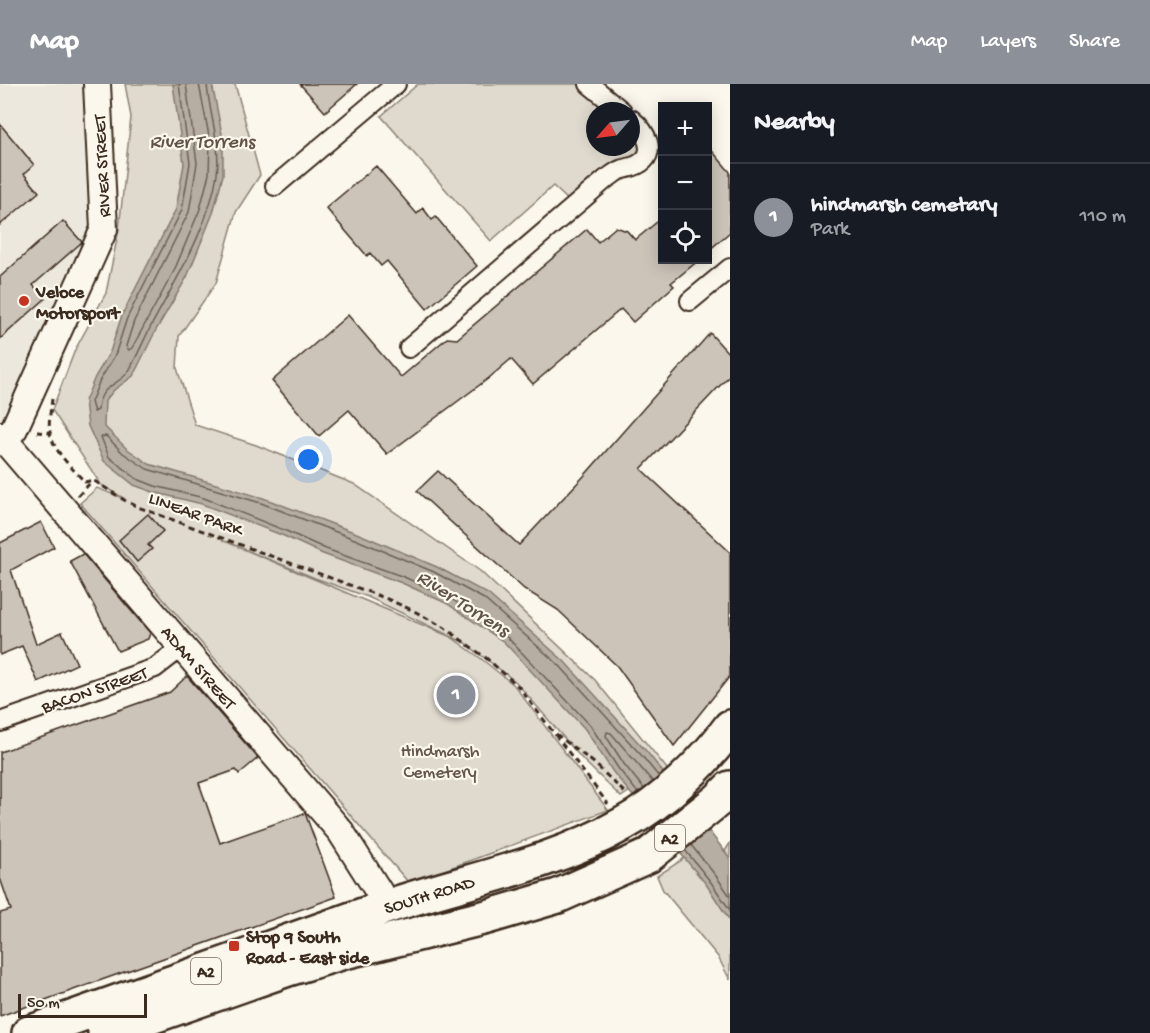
<!DOCTYPE html>
<html lang="en">
<head>
<meta charset="utf-8">
<style>
  :root { --surface:#171b24; --page:#242831; --text:#f1f3f6; --muted:#9ea1a6; --line:#363941; --accent:#8c9099 }
  body { margin:0; font-family:"Gochi Hand",sans-serif; background:var(--page); color:var(--text) }
  .controls { position:absolute; right:18px; top:18px; display:grid; overflow:hidden; border-radius:0px; box-shadow:0 3px 15px #0003 }
  .controls button { width:54px; height:54px; display:grid; place-items:center; padding:0; border:0; border-bottom:2px solid var(--line); background:var(--surface); color:var(--text); font:30px sans-serif }
  .compass { position:absolute; left:586px; top:18px; width:54px; height:54px; border-radius:50%; background:var(--surface); box-shadow:0 3px 15px #0003; rotate:242deg }
  .scale { position:absolute; left:18px; bottom:15px; width:129px; box-sizing:border-box; padding-left:6px; border:3px solid #3b2a1e; border-top:0; font-size:16px; line-height:21px; white-space:nowrap; color:#3b2a1e; -webkit-text-stroke:4px #fbf7ec; paint-order:stroke }
  .you { position:absolute; left:309px; top:376px; width:21px; height:21px; margin:-15px; border:4px solid #fff; border-radius:50%; background:#1a73e8; box-shadow:0 0 0 9px #1a73e833 }
  .badge { display:grid; place-items:center; width:39px; height:39px; border-radius:50%; background:var(--accent); color:#fff; font-size:20px; font-weight:700 }
  .pin { position:absolute; translate:-50% -50%; border:3px solid #fff; box-shadow:0 2px 6px #0006 }
  .list { margin:0; padding:0; list-style:none }
  h2 { display:flex; justify-content:space-between; align-items:center; height:78px; margin:0; padding:0 24px; font-size:26px }
  h2 small { font-size:20px; font-weight:400; color:var(--muted) }
  .list li { display:grid; grid-template-columns:39px 1fr auto; gap:18px; align-items:center; box-sizing:border-box; height:108px; padding:0 24px; border-top:2px solid var(--line) }
  .list b { display:block; font-size:22px; white-space:nowrap }
  .list p { margin:0; font-size:20px; white-space:nowrap; color:var(--muted) }
  .list em { font-size:20px; font-style:normal; color:var(--muted) }
  .icon { flex:none; width:33px; height:33px; fill:none; stroke:currentColor; stroke-width:2; stroke-linecap:round; stroke-linejoin:round }
  .map { position:relative; flex:none; width:730px; height:949px; overflow:hidden }
  header { display:flex; align-items:center; gap:36px; box-sizing:border-box; height:84px; padding:0 30px; background:var(--accent); color:#fff }
  header strong { font-size:28px }
  nav { display:flex; gap:33px; margin-inline-start:auto; font-size:21px }
  main { display:flex }
  aside { flex:1; background:var(--surface) }
  .map>svg:first-child { display:block }
  .built { fill:#ede8dd }
  .green { fill:#dfd9ce; stroke:#8d8276; stroke-width:1.5 }
  .water { fill:#b6aea2; stroke:#85796d; stroke-width:1.5 }
  .lines { fill:none; stroke-linecap:round; stroke-linejoin:round }
  .shore { stroke:#6c5f53; stroke-width:1.5 }
  .building { fill:#ccc4b9; stroke:#3b2a1e; stroke-width:1.5 }
  .street-casing { stroke:#3b2a1e; stroke-width:22 }
  .secondary-casing { stroke:#3b2a1e; stroke-width:30 }
  .highway-casing { stroke:#3b2a1e; stroke-width:38 }
  .path { stroke:#3b2a1e; stroke-width:3; stroke-dasharray:6 4.5; stroke-linecap:butt }
  .street { stroke:#fbf7ec; stroke-width:18 }
  .secondary { stroke:#fbf7ec; stroke-width:26 }
  .highway { stroke:#fbf7ec; stroke-width:33 }
  .poi-dot { fill:#c8321e; stroke:#fbf7ec; stroke-width:2 }
  .labels { text-anchor:middle; stroke-width:4.5; stroke-linejoin:round; paint-order:stroke }
  .shield { fill:#fbf7ec; stroke:#75685c; stroke-width:1.5 }
  .shield-label { font-size:16px; font-weight:bold; fill:#3b2a1e }
  .street-label { font-size:18px; fill:#3b2a1e; stroke:#fbf7ec }
  .poi-label { font-size:18px; font-weight:bold; fill:#3b2a1e; stroke:#fbf7ec; text-anchor:start }
  .park-label { font-size:18px; fill:#64564a; stroke:#fbf7ec }
  .water-label { font-size:20px; font-style:italic; fill:#605246; stroke:#fbf7ec }
</style>
</head>
<body>
<header>
<strong>Map</strong>
<nav><a>Map</a><a>Layers</a><a>Share</a></nav>
</header>
<main>
<div class="map">
<svg width="730" height="949" viewBox="0 0 730 949">
  <rect width="100%" height="100%" fill="#fbf7ec"/>
  <filter id="ink" filterUnits="userSpaceOnUse"><feTurbulence type="fractalNoise" baseFrequency=".0167" numOctaves="2"/><feDisplacementMap in="SourceGraphic" scale="12" xChannelSelector="R" yChannelSelector="G"/><feConvolveMatrix kernelMatrix="1 2 1 2 8 2 1 2 1" color-interpolation-filters="sRGB"/></filter>
  <g filter="url(#ink)">
    <path class="built" d="M0,0h97l7,145 -104,206z"/>
    <path class="green" d="M125,0h110l25,91 -24,37 -20,71 -37,53 -2,32 18,57 61,20 98,39 126,87 115,109 73,90 -15,11 -5,-2 -27,18 -38,-37 -67,-78 -51,-39 -97,-46 -53,-19 -93,-38 229,97 28,20 35,28 94,125 -199,73 -329,-380 17,-15 28,11 -24,-14 -49,-75 23,-60 31,-57 13,-64 12,-112z
      M418,0h161l34,27h-18v36h36v-21l4,3 7,24 -74,47 -15,-14 -62,55 -110,-125z
      M730,759v137l-12,-23 -55,-67 -6,-14 43,-28 22,8z"/>
    <path class="water" d="M173,0h39l11,55v36l-10,38 -26,64 -31,53 -23,46 -19,14 -9,11 -1,25 22,22 23,16 114,34 96,36 78,33 51,27 76,67 83,91 83,106v63l-24,-37 -93,-112 -28,-43 -81,-87 -58,-39 -44,-20 -79,-29 -39,-18 -82,-32 -49,-12 -19,-7 -30,-24 -16,-35 -3,-25 10,-24 15,-25 12,-37 54,-106 8,-45z"/>
    <g class="lines">
      <path class="shore" d="M179,0l11,79 -8,47 -55,108 -12,37 -15,25 -9,22 3,10 4,-2c2,-28 22,-23 32,-41 7,-13 13,-27 20,-41 25,-47 59,-100 67,-154 4,-31 -8,-60 -10,-90
        M186,0l11,79 -8,49 -55,109 -8,25 3,4 3,-2 42,-77 26,-62 9,-35 1,-33 -11,-57
        M644,705l-20,-25 -18,-28 1,-4 4,1 42,49
        M638,709l-20,-25 -28,-43 -82,-87 -58,-40 -46,-21 -78,-28 -40,-18 -82,-33 -49,-12 -18,-7 -28,-22 -8,-20 5,-1 17,17 24,16 114,34 96,37 77,32 50,27 76,67 82,90 17,21
        M691,761l25,31 14,20
        M685,766l25,31 20,29"/>
    </g>
    <path class="building" d="M300,0h57l-32,28z
      M0,40l34,41 -10,9 15,18 -39,33z
      M708,62l22,26v60l-22,19z
      M376,82l41,48 6,-6 9,12 4,-3 41,49 -50,43 -40,-48 -6,5 -11,-13 -3,3 -41,-48z
      M663,133v43h36l-28,23 3,3 -41,36 -12,-13 -88,75 -22,-25 -22,19 -102,76 -38,-44 -30,26 -47,-55 76,-66 53,62 46,-39 10,1 130,-110 11,13 18,-15 11,4 8,9z
      M63,137l19,21 -49,43 12,14 -45,40v-62z
      M710,249l20,22v20l-89,94 89,83v124l-56,70 -57,-80 -59,-56 -34,-21 -107,-98 21,-20 81,74 65,-69z
      M148,430l15,17 -15,14 4,4 -15,13 -18,-22z
      M41,438l13,25 -43,23 25,74 26,-12 15,32 -39,18 -16,-36 -22,9v-112z
      M83,470l67,79 -2,6 -30,12 -48,-90z
      M187,592l71,82 -19,16 -3,-4 -37,13 21,60 85,-30 31,84 -336,119v-103l11,-3 -11,-32v-126l170,-60z"/>
    <g class="lines">
      <g class="street-casing">
        <path id="street" d="M589,0l33,27
          M275,102l121,-102
          M690,217l40,-33
          M409,264l197,-169c4,-2 8,-6 12,-8 6,-3 13,-3 19,-6 23,-11 8,-35 -6,-46
          M0,638l155,-54 27,-21"/>
      </g>
      <g class="secondary-casing">
        <path id="secondary" d="M0,351l341,397 38,60 4,16
          M4,356l10,-11 90,-200 -7,-145"/>
      </g>
      <g class="highway-casing">
        <path id="highway" d="M29,949c117,-41 234,-83 351,-124 80,-28 168,-42 243,-85 39,-21 81,-61 107,-97
          M105,949l183,-64 56,-17 143,-35 71,-21 90,-40 70,-56 12,-12"/>
      </g>
      <path class="path" d="M52,315c-1,10 -4,22 -2,33 3,19 22,36 35,50l8,-2 31,20 14,7 247,91 29,13 31,17 41,30 32,28 90,118
        M37,348l13,1
        M78,412l14,-15
        M556,650l38,29 32,31"/>
      <use href="#street" class="street"/>
      <use href="#secondary" class="secondary"/>
      <use href="#highway" class="highway"/>
    </g>
  </g>
  <g class="poi-dot">
    <circle cx="24" cy="217" r="6"/>
    <rect x="228" y="856" width="12" height="12" rx="3"/>
  </g>
  <g class="labels">
    <g class="shield">
      <rect x="655" y="741" width="30" height="26" rx="4.5"/>
      <rect x="191" y="874" width="30" height="26" rx="4.5"/>
    </g>
    <g class="shield-label">
      <text x="670" y="760">A2</text>
      <text x="206" y="893">A2</text>
    </g>
    <g class="street-label">
      <text transform="translate(101 82) rotate(-93)" y="6">RIVER STREET</text>
      <text transform="translate(196 429) rotate(20)" y="6">LINEAR PARK</text>
      <text transform="translate(199 583) rotate(49)" y="6">ADAM STREET</text>
      <text transform="translate(94 605) rotate(-19)" y="6">BACON STREET</text>
      <text transform="translate(429 810) rotate(-17)" y="6">SOUTH ROAD</text>
    </g>
    <g class="poi-label">
      <text x="36" y="213">Veloce<tspan x="36" dy="21">Motorsport</tspan></text>
      <text x="246" y="858">Stop 9 South<tspan x="246" dy="21">Road - East side</tspan></text>
    </g>
    <g class="park-label">
      <text x="440" y="672">Hindmarsh<tspan x="440" dy="21">Cemetery</tspan></text>
    </g>
    <g class="water-label">
      <text x="202" y="63">River Torrens</text>
      <text transform="translate(464 518) rotate(33)" y="7">River Torrens</text>
    </g>
  </g>
</svg>
<div class="controls">
<button>+</button>
<button>−</button>
<button><svg class="icon" aria-label="locate" viewBox="0 0 24 24"><circle cx="12" cy="12" r="6"/><path d="M12 2v4M12 18v4M2 12h4M18 12h4"/></svg></button>
</div>
<svg class="compass" viewBox="-18 -18 36 36"><path d="M0-13l5 13h-10z" fill="#e53935"/><path d="M0 13l5-13h-10z" fill="#9ea1a6"/></svg>
<div class="scale">50 m</div>
<div class="you"></div>
<div class="pin badge" style="left:456px;top:611px">1</div>
</div>
<aside>
<h2>Nearby<small></small></h2>
<ul class="list">
<li><span class="badge">1</span><div><b>hindmarsh cemetary</b><p>Park</p></div><em>110 m</em></li>
</ul>
</aside>
</main>
</body>
</html>
